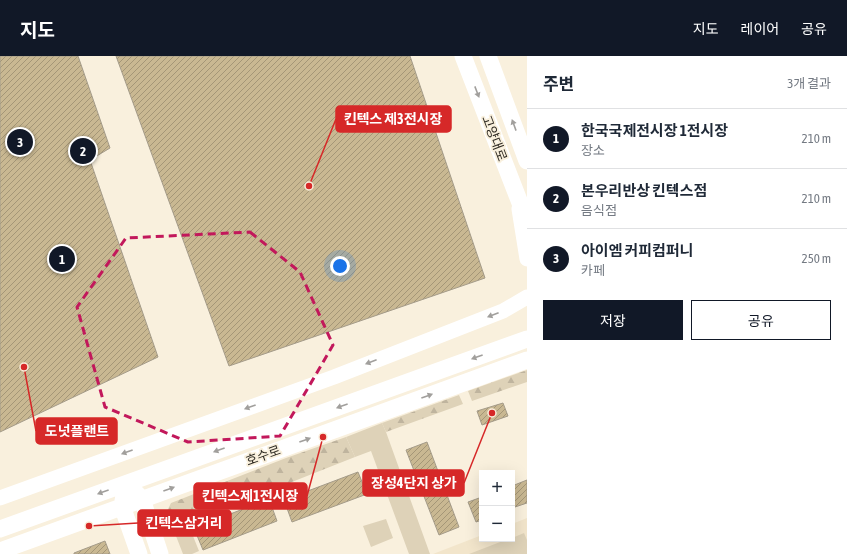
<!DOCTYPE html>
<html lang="ko">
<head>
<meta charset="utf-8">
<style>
  :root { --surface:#fff; --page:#f2f2f3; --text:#1f2937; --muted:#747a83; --line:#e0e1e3; --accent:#111827 }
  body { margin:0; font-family:"Asap Condensed","Noto Sans KR",sans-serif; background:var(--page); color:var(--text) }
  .controls { position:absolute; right:12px; bottom:12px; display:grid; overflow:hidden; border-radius:0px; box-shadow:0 4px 16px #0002 }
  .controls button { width:36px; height:36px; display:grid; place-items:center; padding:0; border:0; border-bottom:1px solid var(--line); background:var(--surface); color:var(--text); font:20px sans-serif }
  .you { position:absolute; left:340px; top:210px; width:14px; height:14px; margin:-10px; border:3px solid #fff; border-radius:50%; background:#1a73e8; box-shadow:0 0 0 6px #1a73e833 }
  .badge { display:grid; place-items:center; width:26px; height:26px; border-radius:50%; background:var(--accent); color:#fff; font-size:13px; font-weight:700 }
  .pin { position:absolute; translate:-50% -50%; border:2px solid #fff; box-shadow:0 1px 4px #0006 }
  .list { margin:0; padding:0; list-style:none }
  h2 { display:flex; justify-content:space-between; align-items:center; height:52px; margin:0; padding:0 16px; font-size:17px }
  h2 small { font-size:13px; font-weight:400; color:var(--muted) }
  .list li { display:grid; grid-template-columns:26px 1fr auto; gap:12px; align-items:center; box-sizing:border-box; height:60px; padding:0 16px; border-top:1px solid var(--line) }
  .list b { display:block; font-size:15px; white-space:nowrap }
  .list p { margin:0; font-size:13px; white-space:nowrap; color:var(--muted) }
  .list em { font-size:13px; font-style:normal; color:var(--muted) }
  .actions { display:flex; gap:8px; padding:12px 16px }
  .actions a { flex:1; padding:9px 0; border:1px solid var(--accent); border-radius:0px; text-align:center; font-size:14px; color:var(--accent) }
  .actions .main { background:var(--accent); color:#fff }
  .map { position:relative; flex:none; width:527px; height:498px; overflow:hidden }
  header { display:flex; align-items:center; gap:24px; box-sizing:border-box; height:56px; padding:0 20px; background:var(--accent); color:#fff }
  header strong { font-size:19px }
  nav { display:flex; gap:22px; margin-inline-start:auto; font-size:14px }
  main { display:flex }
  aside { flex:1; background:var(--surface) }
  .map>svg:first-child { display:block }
  .built { fill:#f2e5cb }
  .green { fill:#ded2b8 }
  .forest { fill:url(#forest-firs) }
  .building { fill:url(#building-hatch); stroke:#a49b89 }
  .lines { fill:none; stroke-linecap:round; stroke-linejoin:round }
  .secondary { stroke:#fff; stroke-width:15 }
  .primary { stroke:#fff; stroke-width:17 }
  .oneway { fill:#a19f9c }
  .marked { fill:none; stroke:#c2185b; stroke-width:3; stroke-dasharray:8 5; stroke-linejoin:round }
  .labels { text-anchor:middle; stroke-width:3.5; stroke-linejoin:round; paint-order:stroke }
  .street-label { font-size:13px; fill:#2e2a23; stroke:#f9f0dd }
  .leader { fill:none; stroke:#d62828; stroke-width:1.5 }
  .callout-dot { fill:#d62828; stroke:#f9f0dd; stroke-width:1.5 }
  .callout { fill:#d62828; stroke:#d62828; stroke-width:1.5 }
  .callout-label { font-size:14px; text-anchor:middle; font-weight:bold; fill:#fff }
</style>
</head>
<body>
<header>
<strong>지도</strong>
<nav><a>지도</a><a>레이어</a><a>공유</a></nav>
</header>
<main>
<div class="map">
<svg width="527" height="498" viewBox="0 0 527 498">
  <defs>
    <pattern id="forest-firs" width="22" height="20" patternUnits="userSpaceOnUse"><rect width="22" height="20" fill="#ded2b8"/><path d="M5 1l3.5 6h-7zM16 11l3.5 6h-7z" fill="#bfb49e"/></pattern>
    <pattern id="building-hatch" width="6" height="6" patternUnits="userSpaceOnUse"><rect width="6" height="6" fill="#c9b892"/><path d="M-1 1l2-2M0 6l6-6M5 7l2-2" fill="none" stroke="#a49677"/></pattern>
  </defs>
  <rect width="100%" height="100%" fill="#f9f0dd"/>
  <path class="built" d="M527,462v36h-94l49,-19v4h30v-15z"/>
  <path class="green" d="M382,367l4,9 44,122h-21l-38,-103 -16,6 -9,-20z
    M386,463l7,19 -22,9 -8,-21z
    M191,475l8,20 -7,3h-9l-7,-18z
    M524,477l3,7v14h-58l39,-15h4v-1z"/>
  <path class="forest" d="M527,314v12l-55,19 -4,-10z
    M459,339l4,9 -77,28 -4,-9z
    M346,381l9,20 -187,74 -3,-16 6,-12 115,-45z"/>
  <path class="building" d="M0,0h78l32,92 -20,12 68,197 -158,75z
    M116,0h294l75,222 -256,88z
    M503,347l5,13 -26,9 -5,-14z
    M427,386l32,85 -20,8 -33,-85z
    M358,416l9,22 -75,28 -8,-22z
    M527,424v23l-15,5v-22z
    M482,441v23l-6,2 -8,-20z
    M269,443l8,22 -74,29 -9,-22z
    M105,485l5,13h-36v-1z"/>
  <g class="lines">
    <path class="secondary" d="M519,153l8,50
      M0,442l334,-121 169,-66 24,-14"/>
    <path class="primary" d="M463,0l64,165
      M488,0l39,105
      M135,436l7,7 18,55
      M124,440l-2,10 17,48
      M0,473l527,-190
      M0,495l527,-191"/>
  </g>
  <defs><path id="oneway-solid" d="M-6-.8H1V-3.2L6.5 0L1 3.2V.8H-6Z"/></defs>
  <g class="oneway">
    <use href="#oneway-solid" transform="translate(477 36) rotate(69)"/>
    <use href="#oneway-solid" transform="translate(514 69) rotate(-110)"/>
    <use href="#oneway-solid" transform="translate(493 259) rotate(159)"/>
    <use href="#oneway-solid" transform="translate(477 301) rotate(160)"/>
    <use href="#oneway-solid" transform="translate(371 306) rotate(159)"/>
    <use href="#oneway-solid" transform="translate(427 340) rotate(-20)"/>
    <use href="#oneway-solid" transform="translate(342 350) rotate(160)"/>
    <use href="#oneway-solid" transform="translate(250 351) rotate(160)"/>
    <use href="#oneway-solid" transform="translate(305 384) rotate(-20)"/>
    <use href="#oneway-solid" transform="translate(219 394) rotate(160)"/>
    <use href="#oneway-solid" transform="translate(127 396) rotate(160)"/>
    <use href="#oneway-solid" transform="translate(169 433) rotate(-20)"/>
    <use href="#oneway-solid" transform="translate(103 436) rotate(160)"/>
  </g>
  <path class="marked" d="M250,176l50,40 33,73 -53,91 -92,6 -83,-35 -28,-100 49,-69z"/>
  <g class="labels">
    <g class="street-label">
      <text transform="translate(495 82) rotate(69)" y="5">고양대로</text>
      <text transform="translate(263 399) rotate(-20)" y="5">호수로</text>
    </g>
  </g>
  <path class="leader" d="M309 130L336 63M24 311L36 375M492 357L464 427M323 381L307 440M89 470L138 467"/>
  <g class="callout-dot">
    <circle cx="309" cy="130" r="4"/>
    <circle cx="24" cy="311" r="4"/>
    <circle cx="492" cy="357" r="4"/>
    <circle cx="323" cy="381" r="4"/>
    <circle cx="89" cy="470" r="4"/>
  </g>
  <g class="callout">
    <rect x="336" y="50" width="115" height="26" rx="4"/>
    <rect x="36" y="362" width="81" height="26" rx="4"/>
    <rect x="363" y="414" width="101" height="26" rx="4"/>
    <rect x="194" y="427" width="113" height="26" rx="4"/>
    <rect x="138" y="454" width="93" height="26" rx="4"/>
  </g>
  <g class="callout-label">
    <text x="393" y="68">킨텍스 제3전시장</text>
    <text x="77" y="380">도넛플랜트</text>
    <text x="414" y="432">장성4단지 상가</text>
    <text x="250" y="445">킨텍스제1전시장</text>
    <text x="184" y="472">킨텍스삼거리</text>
  </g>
</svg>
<div class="controls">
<button>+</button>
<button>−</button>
</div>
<div class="you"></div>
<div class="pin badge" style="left:62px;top:203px">1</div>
<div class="pin badge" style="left:83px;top:95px">2</div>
<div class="pin badge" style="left:20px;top:86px">3</div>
</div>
<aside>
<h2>주변<small>3개 결과</small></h2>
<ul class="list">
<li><span class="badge">1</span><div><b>한국국제전시장 1전시장</b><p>장소</p></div><em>210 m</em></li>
<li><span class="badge">2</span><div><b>본우리반상 킨텍스점</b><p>음식점</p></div><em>210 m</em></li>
<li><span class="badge">3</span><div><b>아이엠 커피컴퍼니</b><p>카페</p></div><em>250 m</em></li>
</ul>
<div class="actions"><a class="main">저장</a><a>공유</a></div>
</aside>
</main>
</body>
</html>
